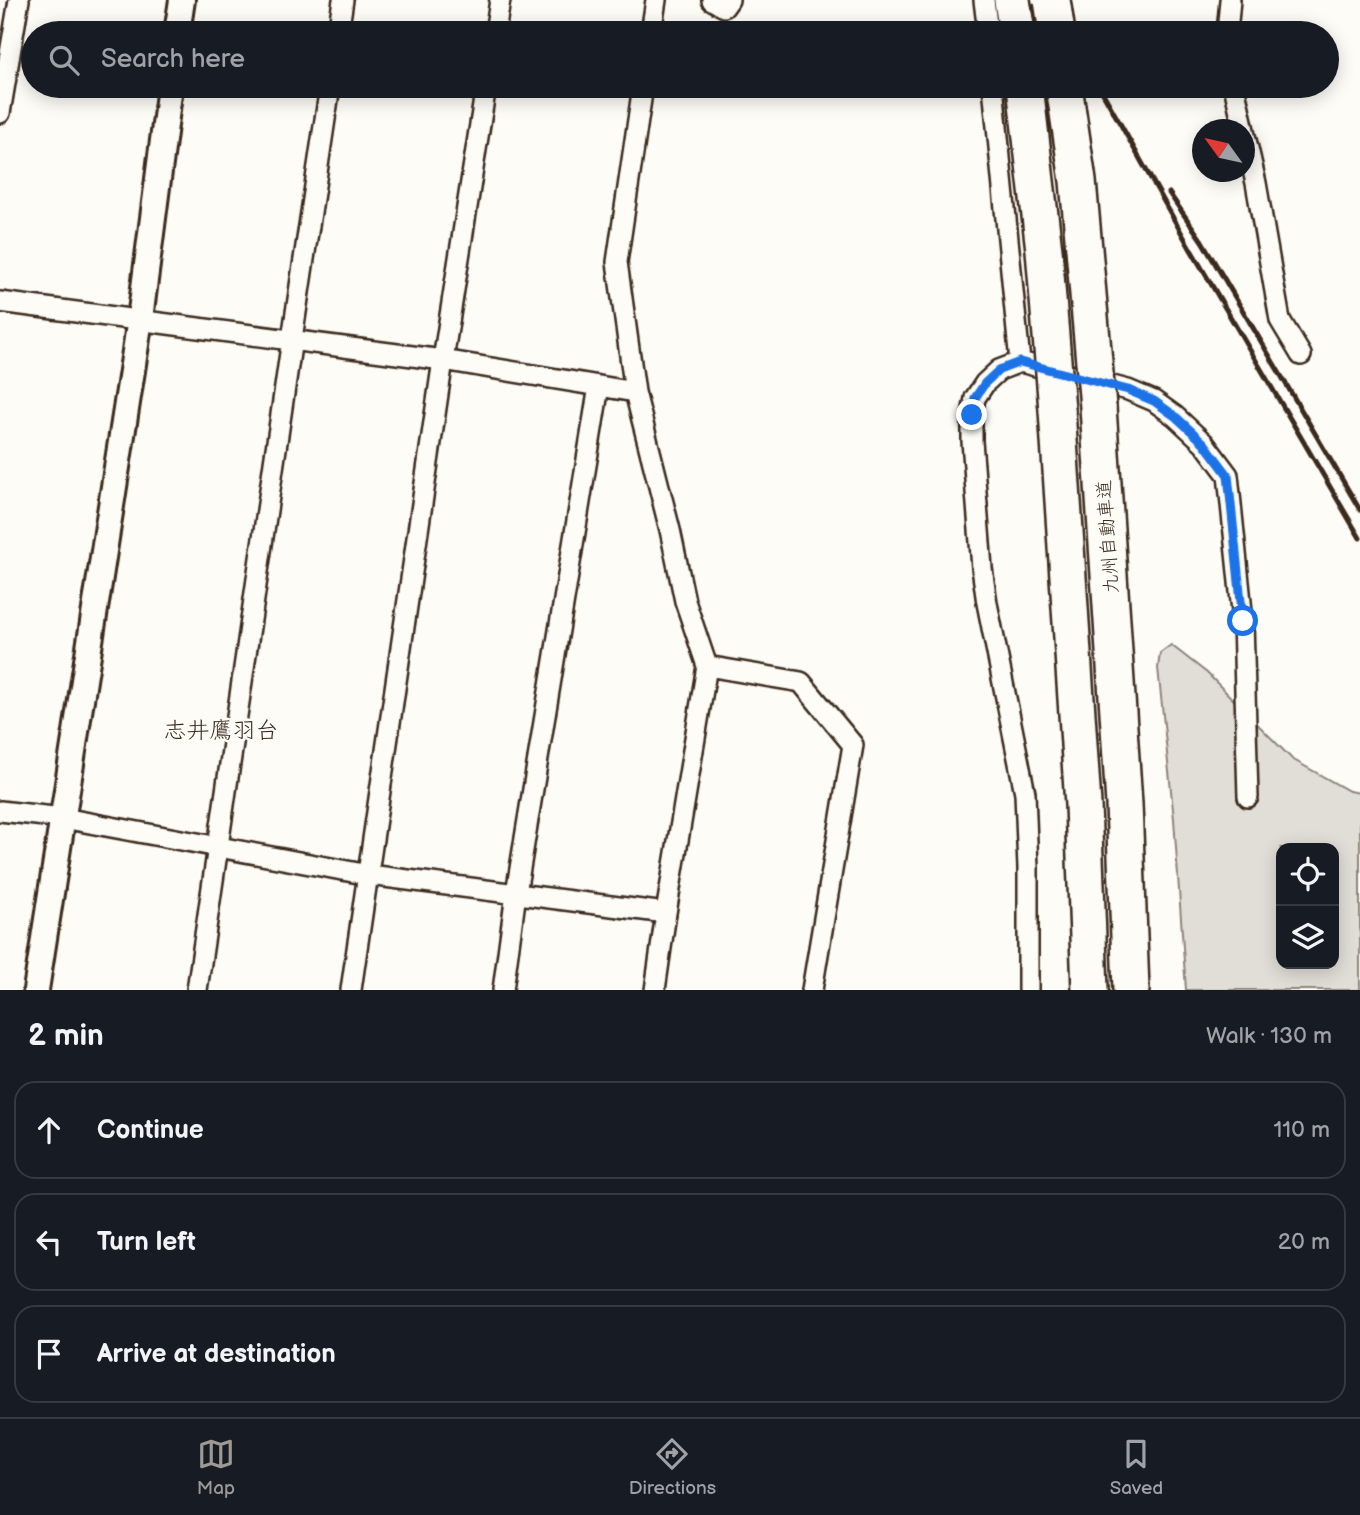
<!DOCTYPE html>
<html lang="en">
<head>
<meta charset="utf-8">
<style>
  :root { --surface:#171b24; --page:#242831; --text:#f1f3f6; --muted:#9ea1a6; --line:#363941; --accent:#9f9995 }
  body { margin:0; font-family:"Balsamiq Sans","Klee One",sans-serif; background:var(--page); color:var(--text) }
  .controls { position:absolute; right:21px; bottom:21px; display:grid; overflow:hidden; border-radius:14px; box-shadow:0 4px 18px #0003 }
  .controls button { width:63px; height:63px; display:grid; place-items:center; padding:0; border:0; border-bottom:2px solid var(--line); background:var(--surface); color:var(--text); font:35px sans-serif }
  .compass { position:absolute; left:1192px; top:119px; width:63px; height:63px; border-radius:50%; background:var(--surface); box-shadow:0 4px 18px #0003; rotate:303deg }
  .stop { position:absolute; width:21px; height:21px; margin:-16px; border:5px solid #1a73e8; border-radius:50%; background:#fff }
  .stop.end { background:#1a73e8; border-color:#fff; box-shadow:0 2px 7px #0008 }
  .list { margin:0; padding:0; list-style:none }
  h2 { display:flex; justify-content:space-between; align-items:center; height:91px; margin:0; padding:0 28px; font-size:30px }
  h2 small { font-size:23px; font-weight:400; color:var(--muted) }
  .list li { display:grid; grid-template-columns:46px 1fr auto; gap:21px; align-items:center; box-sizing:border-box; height:98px; margin:0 14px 14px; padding:0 14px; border:2px solid var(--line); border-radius:21px }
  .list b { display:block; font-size:26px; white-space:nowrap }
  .list em { font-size:23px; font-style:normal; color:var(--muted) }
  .icon { flex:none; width:38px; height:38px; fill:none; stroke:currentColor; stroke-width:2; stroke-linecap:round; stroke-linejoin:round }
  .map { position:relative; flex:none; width:1360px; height:990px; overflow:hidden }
  .search { position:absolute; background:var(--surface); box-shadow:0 4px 18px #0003; left:21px; right:21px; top:21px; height:77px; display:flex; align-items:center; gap:18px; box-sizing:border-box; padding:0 24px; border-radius:38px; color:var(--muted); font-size:26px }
  .sheet { height:427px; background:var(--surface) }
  nav { display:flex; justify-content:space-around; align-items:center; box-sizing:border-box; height:98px; border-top:2px solid var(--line); background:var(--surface); font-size:19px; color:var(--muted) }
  nav a { display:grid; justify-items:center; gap:4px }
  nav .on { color:var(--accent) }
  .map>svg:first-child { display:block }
  .green { fill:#e1ded7; stroke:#8e847a; stroke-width:2; fill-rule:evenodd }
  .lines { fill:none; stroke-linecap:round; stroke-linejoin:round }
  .minor-casing { stroke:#3b2a1e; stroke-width:24 }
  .tertiary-casing { stroke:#3b2a1e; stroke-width:30 }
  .motorway-casing { stroke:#3b2a1e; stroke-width:40 }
  .minor { stroke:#fdfcf7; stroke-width:19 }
  .tertiary { stroke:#fdfcf7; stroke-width:24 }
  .motorway { stroke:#fdfcf7; stroke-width:35 }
  .rail { stroke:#3b2a1e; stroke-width:5 }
  .motorway-bridge-casing { stroke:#3b2a1e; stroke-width:40; stroke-linecap:butt }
  .motorway-bridge { stroke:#fdfcf7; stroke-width:35 }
  .route { stroke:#1a73e8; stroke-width:9 }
  .labels { text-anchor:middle; stroke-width:5; stroke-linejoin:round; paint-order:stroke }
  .street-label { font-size:19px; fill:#3b2a1e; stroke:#fdfcf7 }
  .quarter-label { font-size:23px; fill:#3b2a1e; stroke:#fdfcf7 }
</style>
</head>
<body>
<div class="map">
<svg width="1360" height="990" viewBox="0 0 1360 990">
  <rect width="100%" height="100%" fill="#fdfcf7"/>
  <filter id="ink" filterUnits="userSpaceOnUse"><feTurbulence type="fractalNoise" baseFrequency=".0143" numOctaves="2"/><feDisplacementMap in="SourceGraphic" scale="14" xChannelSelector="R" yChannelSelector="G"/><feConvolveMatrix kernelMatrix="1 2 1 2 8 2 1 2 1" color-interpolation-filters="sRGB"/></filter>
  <g filter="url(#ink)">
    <path class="green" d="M1171,645l36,28 85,86 57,32 11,2v197h-174l-12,-171 -16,-151 2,-15zM1281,848h53v116h-53z"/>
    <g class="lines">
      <g class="minor-casing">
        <path id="minor" d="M712,0l12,7 5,-7
          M984,0l4,33
          M338,33l5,-33
          M495,33l5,-33
          M651,33l5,-33
          M1227,33l3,-33
          M643,86l-26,176 18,130 35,138 15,71 22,65 -41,247 -11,77
          M993,86l27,276
          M1234,86l10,44
          M0,113l19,-113
          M1244,131l12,52 24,137 21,35
          M0,302l443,58 192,32
          M707,666l94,16 52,63 -41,245
          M0,811l63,7 306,57 297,38
          M197,990l95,-651 38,-253
          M351,990l92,-630 43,-274
          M503,990l13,-97 83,-507
          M1028,990v-122l-3,-75 -38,-190 -5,-35 -10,-127v-26l3,-17 10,-15 14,-13 21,-8 108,28 26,11 21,15 29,27 24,32 15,146 5,176"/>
      </g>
      <g class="tertiary-casing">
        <path id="tertiary" d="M177,33l5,-33
          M36,990l104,-671 30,-233"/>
      </g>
      <g class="motorway-casing">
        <path id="motorway" d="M1012,0l5,33
          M1098,407l26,397 7,186
          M1057,410l26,395 7,185"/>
      </g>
      <use href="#minor" class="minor"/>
      <use href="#tertiary" class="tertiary"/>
      <use href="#motorway" class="motorway"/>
      <path class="rail" d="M1052,0l18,33
        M1099,86l91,162 170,290
        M1169,193l33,48 158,269"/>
      <g class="motorway-bridge-casing">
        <path id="motorway-bridge" d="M1052,0l5,33
          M1025,86l19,164 13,160
          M1064,86l14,95 20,226"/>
      </g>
      <use href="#motorway-bridge" class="motorway-bridge"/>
    </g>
  </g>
  <g class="lines" filter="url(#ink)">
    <path class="route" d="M972,415l3,-17 10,-15 14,-13 21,-8 108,28 26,11 21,15 29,27 24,32 15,146"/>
  </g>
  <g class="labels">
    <g class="street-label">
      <text transform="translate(1107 537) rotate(-94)" y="7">九州自動車道</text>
    </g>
    <g class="quarter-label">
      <text x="221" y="738">志井鷹羽台</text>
    </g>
  </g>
</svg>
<div class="controls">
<button><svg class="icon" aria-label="locate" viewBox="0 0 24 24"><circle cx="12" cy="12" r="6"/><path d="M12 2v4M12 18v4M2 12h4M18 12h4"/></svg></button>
<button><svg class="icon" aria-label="layers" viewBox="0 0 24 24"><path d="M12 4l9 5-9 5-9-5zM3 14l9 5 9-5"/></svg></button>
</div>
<svg class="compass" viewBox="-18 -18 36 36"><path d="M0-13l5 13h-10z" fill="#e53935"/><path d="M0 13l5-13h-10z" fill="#9ea1a6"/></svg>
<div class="stop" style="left:1243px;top:621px"></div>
<div class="stop end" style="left:972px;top:415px"></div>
<div class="search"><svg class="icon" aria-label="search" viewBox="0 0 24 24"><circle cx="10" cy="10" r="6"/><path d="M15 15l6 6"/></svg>Search here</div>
</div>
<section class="sheet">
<h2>2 min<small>Walk · 130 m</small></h2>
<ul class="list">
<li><svg class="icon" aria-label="ahead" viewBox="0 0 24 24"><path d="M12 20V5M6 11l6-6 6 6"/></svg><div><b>Continue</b></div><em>110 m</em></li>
<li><svg class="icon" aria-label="left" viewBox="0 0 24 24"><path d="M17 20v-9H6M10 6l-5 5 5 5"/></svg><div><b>Turn left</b></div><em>20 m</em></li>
<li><svg class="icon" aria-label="arrive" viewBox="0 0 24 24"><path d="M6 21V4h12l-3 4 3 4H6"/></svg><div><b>Arrive at destination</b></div></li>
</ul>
</section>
<nav>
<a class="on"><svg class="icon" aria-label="map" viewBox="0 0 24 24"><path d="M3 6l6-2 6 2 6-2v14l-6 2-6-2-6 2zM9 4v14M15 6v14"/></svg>Map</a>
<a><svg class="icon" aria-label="directions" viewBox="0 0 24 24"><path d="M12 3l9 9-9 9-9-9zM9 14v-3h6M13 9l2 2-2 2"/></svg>Directions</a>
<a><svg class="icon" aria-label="saved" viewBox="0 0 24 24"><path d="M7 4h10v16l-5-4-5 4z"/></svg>Saved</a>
</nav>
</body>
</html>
